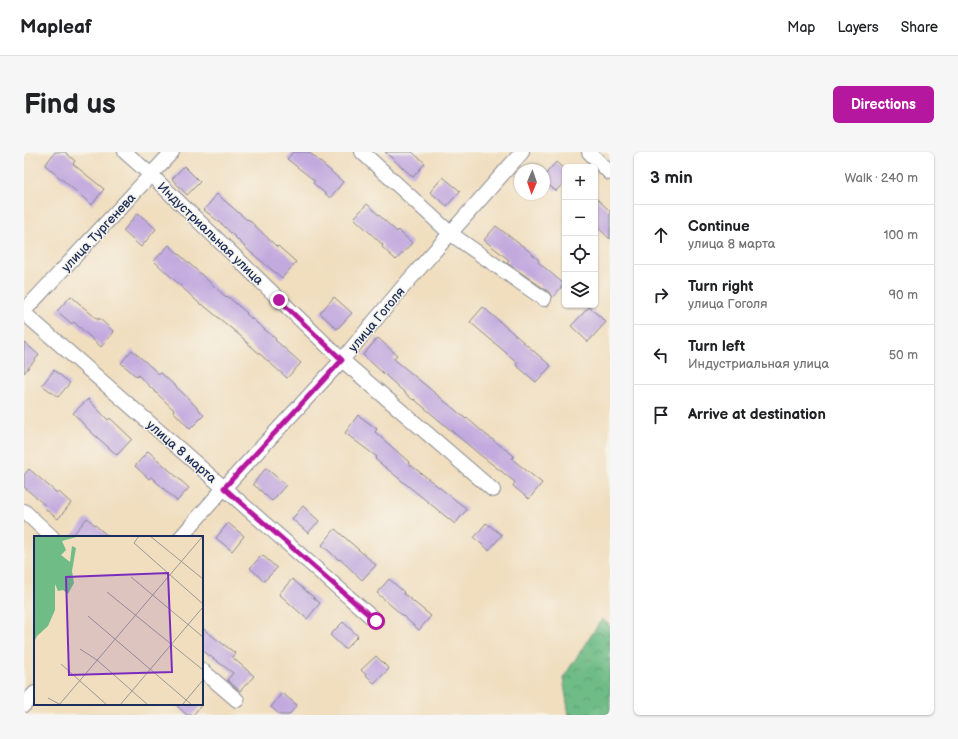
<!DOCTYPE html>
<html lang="en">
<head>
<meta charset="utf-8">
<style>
  :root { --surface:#fff; --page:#f6f6f6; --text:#202124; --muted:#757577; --line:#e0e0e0; --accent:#b5179e }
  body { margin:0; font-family:"Balsamiq Sans",sans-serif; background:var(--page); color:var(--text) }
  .controls { position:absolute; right:12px; top:12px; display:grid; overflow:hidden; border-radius:6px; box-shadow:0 1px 3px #0004 }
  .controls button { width:36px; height:36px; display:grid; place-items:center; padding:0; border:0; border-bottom:1px solid var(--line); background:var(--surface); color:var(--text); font:20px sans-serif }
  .compass { position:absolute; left:490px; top:12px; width:36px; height:36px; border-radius:50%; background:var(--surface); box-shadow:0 1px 3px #0004; rotate:182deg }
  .stop { position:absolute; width:12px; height:12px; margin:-9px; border:3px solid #b5179e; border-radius:50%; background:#fff }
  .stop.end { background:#b5179e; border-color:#fff; box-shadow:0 1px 4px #0008 }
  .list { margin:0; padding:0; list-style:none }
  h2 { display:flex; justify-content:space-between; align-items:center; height:52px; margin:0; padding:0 16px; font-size:17px }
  h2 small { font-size:13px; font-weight:400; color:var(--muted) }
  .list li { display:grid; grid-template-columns:26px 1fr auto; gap:12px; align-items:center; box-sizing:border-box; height:60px; padding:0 16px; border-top:1px solid var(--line) }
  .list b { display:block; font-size:15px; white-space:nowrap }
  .list p { margin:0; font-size:13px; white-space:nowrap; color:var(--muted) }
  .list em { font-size:13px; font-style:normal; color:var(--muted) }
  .icon { flex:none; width:22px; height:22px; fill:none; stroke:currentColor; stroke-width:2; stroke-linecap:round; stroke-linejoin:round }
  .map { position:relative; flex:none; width:586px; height:563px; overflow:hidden; border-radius:6px }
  header { display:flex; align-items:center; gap:24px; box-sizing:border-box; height:56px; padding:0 20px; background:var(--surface); border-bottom:1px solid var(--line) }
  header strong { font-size:19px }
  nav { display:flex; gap:22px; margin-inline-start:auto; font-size:14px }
  .intro { display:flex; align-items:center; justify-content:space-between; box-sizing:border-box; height:96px; padding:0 24px }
  h1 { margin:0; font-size:28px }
  .button { padding:10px 18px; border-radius:6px; background:var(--accent); color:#fff; font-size:14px; font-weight:700 }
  main { display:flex; gap:24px; padding:0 24px }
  aside { flex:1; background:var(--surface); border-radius:6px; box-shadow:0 1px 3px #0004 }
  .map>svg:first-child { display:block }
  .forest { fill:url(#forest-crowns); stroke:#457672 }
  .building { fill:#c2aadf }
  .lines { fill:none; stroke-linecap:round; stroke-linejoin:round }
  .minor-casing { stroke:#86868e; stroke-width:16 }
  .minor { stroke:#fff; stroke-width:14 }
  .route { stroke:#b5179e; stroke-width:5 }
  .labels { text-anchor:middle; stroke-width:3; stroke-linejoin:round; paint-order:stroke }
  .street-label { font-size:13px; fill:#1b2f5e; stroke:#f7f3e8 }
  .inset-road { fill:none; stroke:#9b9898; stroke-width:1 }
  .view { fill:#7b2cbf; fill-opacity:0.15; stroke:#7b2cbf; stroke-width:2 }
  .inset-edge { fill:none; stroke:#1b2f5e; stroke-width:2 }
</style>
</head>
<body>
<header>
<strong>Mapleaf</strong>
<nav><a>Map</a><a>Layers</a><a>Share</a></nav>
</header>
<div class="intro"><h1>Find us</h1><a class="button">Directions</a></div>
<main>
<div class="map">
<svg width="586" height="563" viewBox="0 0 586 563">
  <defs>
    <pattern id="forest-crowns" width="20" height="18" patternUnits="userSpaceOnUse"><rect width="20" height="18" fill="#6fbc86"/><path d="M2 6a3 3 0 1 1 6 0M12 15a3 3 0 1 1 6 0" fill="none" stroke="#5a9971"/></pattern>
  </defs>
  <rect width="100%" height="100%" fill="#f7f3e8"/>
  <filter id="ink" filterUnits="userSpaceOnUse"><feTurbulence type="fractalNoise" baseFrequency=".025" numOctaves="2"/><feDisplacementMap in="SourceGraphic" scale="8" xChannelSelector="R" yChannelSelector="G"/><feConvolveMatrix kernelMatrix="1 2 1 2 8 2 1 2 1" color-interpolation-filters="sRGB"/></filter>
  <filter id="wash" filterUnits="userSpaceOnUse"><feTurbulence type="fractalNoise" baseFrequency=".012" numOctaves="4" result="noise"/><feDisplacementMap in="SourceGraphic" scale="16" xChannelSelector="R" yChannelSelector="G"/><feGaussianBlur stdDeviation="0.9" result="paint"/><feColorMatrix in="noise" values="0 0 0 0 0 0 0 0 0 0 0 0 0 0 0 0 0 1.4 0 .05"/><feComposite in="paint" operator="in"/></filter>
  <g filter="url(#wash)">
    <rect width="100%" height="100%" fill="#f0debf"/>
    <path class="forest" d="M578,467l8,7v89h-41l-6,-37z"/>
    <g id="blocks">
      <path class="building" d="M31,0h10l10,9 -2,3 31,25 -12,16 -47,-40z
        M269,0h16l34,30 -13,16 -17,-15 2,-2 -28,-22z
        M361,0h27l13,11 -12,14z
        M532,10l9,8v11l-9,10 -12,-10v-5z
        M160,14l16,16 -13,13 -15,-16z
        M419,25l17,14 -13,15 -17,-14z
        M193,42l30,26 1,-1 29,28 1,-1 18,16 -14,16 -33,-27 -26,-26 -19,-15z
        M571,45l15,14v28l-15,-14z
        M343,52l30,28 1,-2 14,13 -16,17 -14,-13 1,-2 -29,-27z
        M114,61l18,16 -15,18 -18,-16z
        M472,74l26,20v-1l17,15 -1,2 26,22 -12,14 -3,-6 -42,-29 2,-3 -25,-20z
        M145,93l57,52 1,-1 20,17 -1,1 30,25 -1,1 26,23 -14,15 -43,-38v-1l-42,-35 -1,1 -47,-44z
        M47,144l27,24 1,-2 15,14 -13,15 -27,-25 -2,2 -15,-13z
        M310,145l18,16 -15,16 -17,-16z
        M459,155l68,59 -15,16 -20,-17 2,-2 -48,-41z
        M565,155l17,15 -18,20 -17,-16z
        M354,186l19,17 -3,4 72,60 1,-1 17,15 30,23 -2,3 30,24 -13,16 -16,-13 2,-4 -36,-28 -65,-55 -1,1 -50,-45z
        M0,190l15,13 -15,18z
        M108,198l27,24 2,-1 26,24 17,18 -14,14 -17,-18 1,-1 -36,-35 -1,2 -16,-14z
        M30,218l16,13 -12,14 -16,-12z
        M64,247l20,21 2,-2 22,21 -15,16 -28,-25 -16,-17z
        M334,263l19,14 -2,3 34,30 -1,1 59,46 -12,15 -80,-65 2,-2 -32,-24z
        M124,299l41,37 -12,13 -26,-24 -2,2 -14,-13z
        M242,316l20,17 -14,16 -19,-17z
        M5,317l28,24 1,-2 13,12 -13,16 -14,-11 2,-2 -22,-19v-12z
        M279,354l16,15 -11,12 -16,-14z
        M63,366l22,19h-38z
        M204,371l16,13 -12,15 -16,-13z
        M462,371l16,12 -13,15 -15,-12z
        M311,377l41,36 -14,15 -22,-21 -1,1 -17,-15z
        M238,403l15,13 -13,13 -14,-13z
        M268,427l28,24 -13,16 -28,-25z
        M365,427l15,13 -1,1 28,23 -12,14 -42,-37z
        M319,470l15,14 -13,13 -15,-14z
        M178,476l33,25 -3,4 22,19 -14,15 -13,-11 6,-7 -31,-23z
        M352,504l13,13 -15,14 -13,-13z
        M258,541l15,12 -8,10h-9l-9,-8z
        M151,552h27l-9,11h-6z"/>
    </g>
  </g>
  <g filter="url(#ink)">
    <use href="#blocks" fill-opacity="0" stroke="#86868e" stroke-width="1"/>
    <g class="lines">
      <g class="minor-casing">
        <path id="minor" d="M101,0l26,23 191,185 151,130
          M338,0l89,82 93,65
          M565,0l21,21
          M0,159l148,-159
          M0,161l352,308
          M0,359l28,26
          M157,385l43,-49 118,-128 60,-72 120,-136
          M178,518l35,30
          M0,553l11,-12"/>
      </g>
      <use href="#minor" class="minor"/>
    </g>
  </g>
  <g class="lines" filter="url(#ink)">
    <path class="route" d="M255,148l63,60 -118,128 152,133"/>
  </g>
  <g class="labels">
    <g class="street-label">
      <text transform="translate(74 80) rotate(-47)" y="5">улица Тургенева</text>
      <text transform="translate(187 81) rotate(44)" y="5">Индустриальная улица</text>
      <text transform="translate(352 167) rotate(-50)" y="5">улица Гоголя</text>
      <text transform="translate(158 299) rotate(41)" y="5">улица 8 марта</text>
    </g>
  </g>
  <g transform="translate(10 384)">
    <rect width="169" height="169" fill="#f0debf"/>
    <path d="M0,0h46l-18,5 4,9 -5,5 9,7 2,-16 4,2 -4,23 2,12 -6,11 -5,-4 -5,1 -3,-7v26l-7,16 -11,10 -3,6z" fill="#6fbc86"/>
    <path class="inset-road" d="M105,0l-5,7 69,61M116,0l53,43M97,41l72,60M73,56l96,78M54,80l104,89M46,113l17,11 51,45M27,128l46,41M14,162l13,7M25,169l144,-169M86,169l83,-98M148,169l21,-25"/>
    <path class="view" d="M134,37l4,99 -103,3 -3,-98z"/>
    <rect width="169" height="169" class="inset-edge"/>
  </g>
</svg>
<div class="controls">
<button>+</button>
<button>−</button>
<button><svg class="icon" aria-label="locate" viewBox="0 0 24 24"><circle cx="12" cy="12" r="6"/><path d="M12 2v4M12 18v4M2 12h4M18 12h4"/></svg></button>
<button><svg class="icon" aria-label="layers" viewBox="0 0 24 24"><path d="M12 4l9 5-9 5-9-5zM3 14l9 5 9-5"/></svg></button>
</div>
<svg class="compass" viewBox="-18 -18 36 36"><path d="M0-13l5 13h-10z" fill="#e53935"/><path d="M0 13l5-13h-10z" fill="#757577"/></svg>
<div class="stop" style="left:352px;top:469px"></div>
<div class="stop end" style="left:255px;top:148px"></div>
</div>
<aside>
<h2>3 min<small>Walk · 240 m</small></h2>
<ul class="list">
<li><svg class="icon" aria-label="ahead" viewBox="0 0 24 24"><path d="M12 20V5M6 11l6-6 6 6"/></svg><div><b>Continue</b><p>улица 8 марта</p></div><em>100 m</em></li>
<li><svg class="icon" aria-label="right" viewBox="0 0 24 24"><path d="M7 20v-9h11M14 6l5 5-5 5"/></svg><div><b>Turn right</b><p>улица Гоголя</p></div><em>90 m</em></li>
<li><svg class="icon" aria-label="left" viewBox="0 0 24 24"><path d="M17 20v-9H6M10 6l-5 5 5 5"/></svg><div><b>Turn left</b><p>Индустриальная улица</p></div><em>50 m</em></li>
<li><svg class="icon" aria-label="arrive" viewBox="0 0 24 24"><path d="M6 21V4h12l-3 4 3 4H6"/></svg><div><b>Arrive at destination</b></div></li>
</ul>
</aside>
</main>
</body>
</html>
